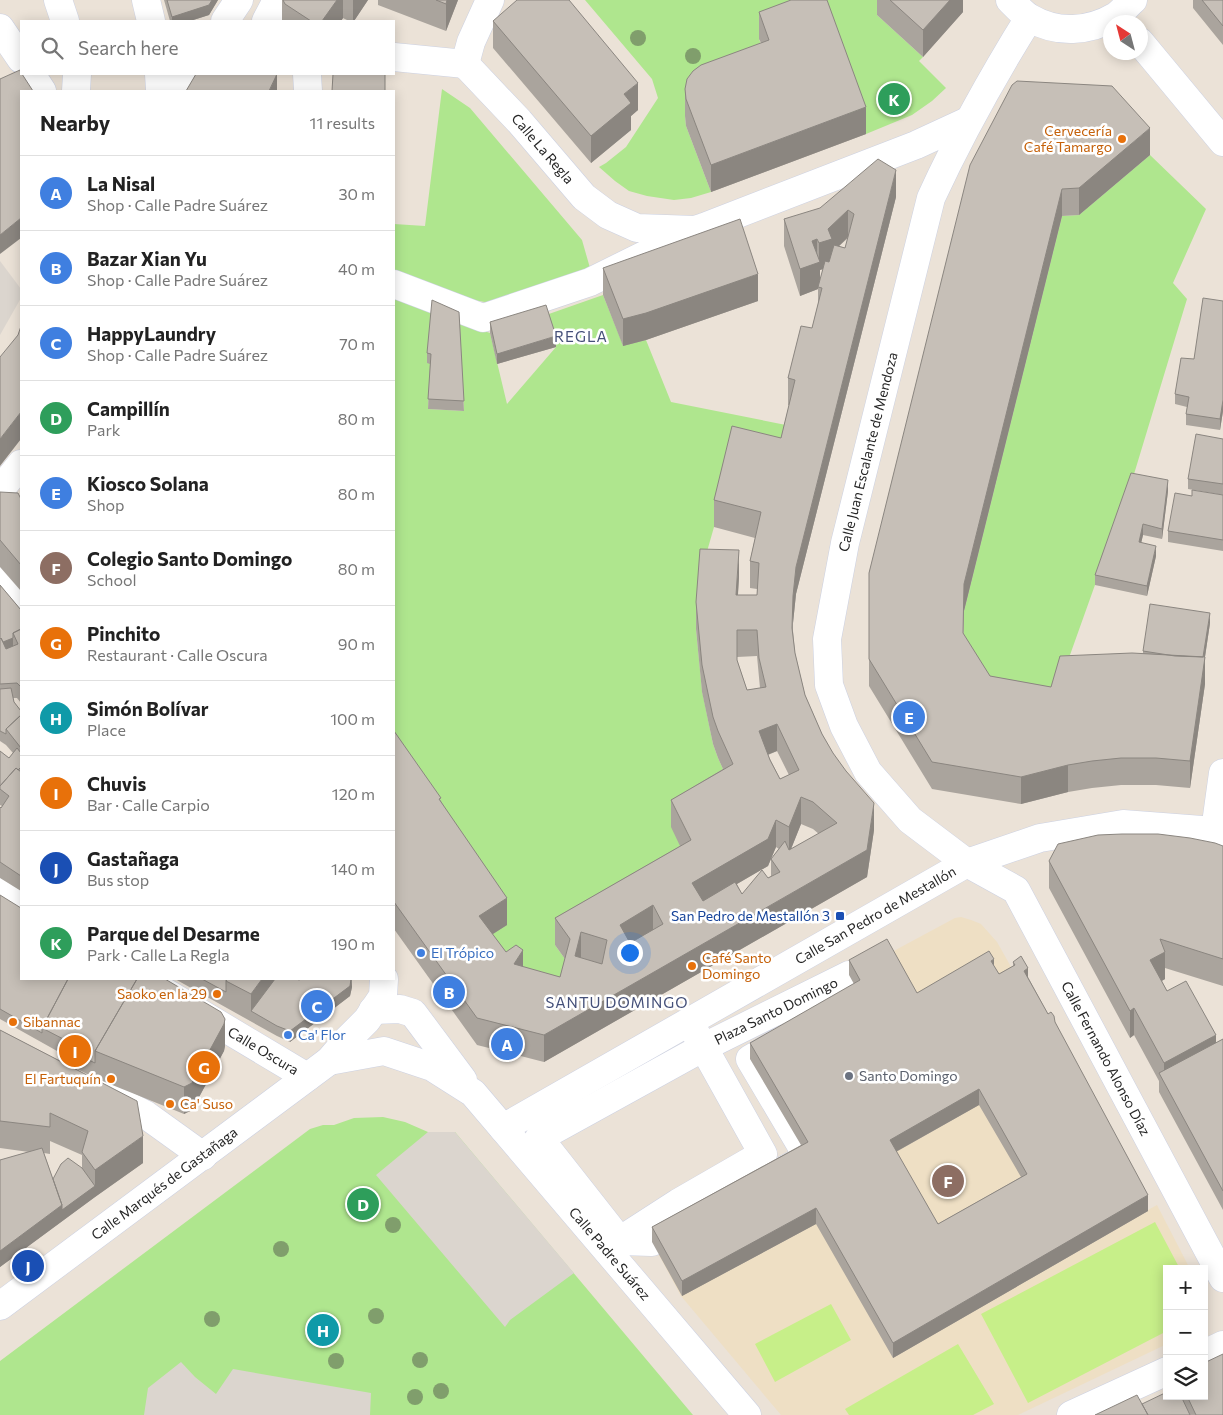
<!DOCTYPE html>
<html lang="en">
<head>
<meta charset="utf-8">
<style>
  :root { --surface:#fff; --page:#f2f2f2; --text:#222; --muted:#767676; --line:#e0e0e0; --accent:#2f5dff }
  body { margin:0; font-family:Commissioner,sans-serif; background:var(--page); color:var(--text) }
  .controls { position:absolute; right:15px; bottom:15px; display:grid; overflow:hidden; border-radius:0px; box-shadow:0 2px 12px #0003 }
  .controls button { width:45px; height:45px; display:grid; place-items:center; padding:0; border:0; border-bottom:1px solid var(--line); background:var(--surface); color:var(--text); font:25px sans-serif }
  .compass { position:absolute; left:1103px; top:15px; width:45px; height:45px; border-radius:50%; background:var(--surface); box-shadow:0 2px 12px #0003; rotate:324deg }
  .you { position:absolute; left:629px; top:952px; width:18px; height:18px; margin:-12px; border:4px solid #fff; border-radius:50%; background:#1a73e8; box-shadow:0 0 0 8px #1a73e833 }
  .badge { display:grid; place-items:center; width:32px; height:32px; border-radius:50%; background:var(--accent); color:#fff; font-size:16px; font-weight:700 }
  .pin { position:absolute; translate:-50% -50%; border:2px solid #fff; box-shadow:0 1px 5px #0006 }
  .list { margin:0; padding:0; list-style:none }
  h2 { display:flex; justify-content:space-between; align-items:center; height:65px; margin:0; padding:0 20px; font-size:21px }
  h2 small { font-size:16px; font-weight:400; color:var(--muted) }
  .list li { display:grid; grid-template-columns:32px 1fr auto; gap:15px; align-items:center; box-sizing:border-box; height:75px; padding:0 20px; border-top:1px solid var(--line) }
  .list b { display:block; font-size:19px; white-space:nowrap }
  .list p { margin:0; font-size:16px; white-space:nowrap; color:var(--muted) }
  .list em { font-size:16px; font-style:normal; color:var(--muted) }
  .icon { flex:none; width:28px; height:28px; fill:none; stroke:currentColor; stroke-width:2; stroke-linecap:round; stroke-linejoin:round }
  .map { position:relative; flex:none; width:1223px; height:1415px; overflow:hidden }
  .search { position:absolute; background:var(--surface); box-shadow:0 2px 12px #0003; left:20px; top:20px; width:375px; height:55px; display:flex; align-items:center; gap:12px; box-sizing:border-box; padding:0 18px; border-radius:0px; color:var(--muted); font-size:19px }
  .panel { position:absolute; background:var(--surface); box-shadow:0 2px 12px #0003; left:20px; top:90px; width:375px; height:890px; border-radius:0px }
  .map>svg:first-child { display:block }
  .education { fill:#eedfc4 }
  .green { fill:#afe68e }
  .pitch { fill:#c7ef89 }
  .plaza { fill:#dbd5ce }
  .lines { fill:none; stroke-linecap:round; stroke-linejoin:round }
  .minor-casing { stroke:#ccd1e2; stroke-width:29 }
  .minor { stroke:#fff; stroke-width:28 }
  .tree { fill:#809e6c }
  .wall { fill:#aaa49d; fill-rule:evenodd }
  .shaded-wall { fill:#8b8680 }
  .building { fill:#c6bfb7; stroke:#8b8680; fill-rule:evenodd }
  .food-dot { fill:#e8710a; stroke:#fff; stroke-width:2 }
  .transit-dot { fill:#1a4fb4; stroke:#fff; stroke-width:2 }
  .shop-dot { fill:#3f7fe0; stroke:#fff; stroke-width:2 }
  .worship-dot { fill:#6b7280; stroke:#fff; stroke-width:2 }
  .labels { text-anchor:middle; stroke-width:5; stroke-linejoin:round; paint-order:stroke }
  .food-label { font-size:14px; fill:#c56008; stroke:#fff; text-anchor:end }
  .street-label { font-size:14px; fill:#272727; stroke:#fff }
  .transit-label { font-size:14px; fill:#164399; stroke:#fff; text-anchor:end }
  .shop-label { font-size:14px; fill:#366cbe; stroke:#fff; text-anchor:start }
  .worship-label { font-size:14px; fill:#5b616d; stroke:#fff; text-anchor:start }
  .neighbourhood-label { font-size:15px; letter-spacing:1px; fill:#455079; stroke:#fff }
</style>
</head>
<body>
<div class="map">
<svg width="1223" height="1415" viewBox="0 0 1223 1415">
  <rect width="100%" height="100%" fill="#ebe2d7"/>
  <path class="education" d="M961,917l10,3 10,4 16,18 151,268 9,-5 33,64h-23v75l-149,71h-237l-100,-119 -29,-54 156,-85 41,-182 106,-57z"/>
  <path class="green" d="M585,0h292v15l46,42 -4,4 27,27 -14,13 -20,14 -46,19 -107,-95 10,28 -84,49 1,10 25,66 -20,6 -17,2 -27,-4 -18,-5 -14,-10 -16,-14 7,-4 20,-16 32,-49 -6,-19z
    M442,89l28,19 112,132 8,28 -99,35 -42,-7 -55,-24v-48l31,2z
    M1150,155l56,54 -33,74 14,16 -56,185 -71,199 -9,31 -88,-54 1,-49 98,-395 17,-1z
    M394,295l38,16 -1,53 -3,45 36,2 -5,-88 31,10 17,71 49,-57 -10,-32 57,-20 20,50 23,-5 25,62 120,24 -77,101 -14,49 -4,53 6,62 11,53 5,14 15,33 -42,76 -136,78 15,21 -10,38 -81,-61 28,-19 -113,-167z
    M383,1117l22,5 23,10h27l238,283h-693v-54l310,-232 13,-4h11l20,-7z"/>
  <path class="pitch" d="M1155,1222l25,47h-13v62l-139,72 -47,-89z
    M831,1304l20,36 -76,42 -20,-38z
    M958,1344l36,60 -21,11h-124l-4,-6z"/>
  <path class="plaza" d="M0,261l21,28v9l-21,37z
    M428,1132h27l119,141 -64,47 -5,7 -129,-152z
    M181,1362l14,15 21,17 17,-25 138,24 -1,22h-226l4,-27z"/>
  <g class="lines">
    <g class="minor-casing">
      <g id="minor">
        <path d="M58,0l7,21"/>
        <path d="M146,0l5,21"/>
        <path d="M1010,0c6,6 13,14 20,18 27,16 59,14 86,-2 6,-4 11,-11 17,-16"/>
        <path id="s1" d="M1029,18c-36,58 -69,117 -98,180l-86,345 -18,96 2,46 15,41 24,46 42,48 57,43 49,27 207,388"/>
        <path d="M225,21l14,-21"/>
        <path d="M266,21l11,-21"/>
        <path d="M0,28l21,31"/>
        <path d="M1140,42l83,100"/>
        <path d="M394,57l71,7"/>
        <path id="s2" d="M465,64l54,57 65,76 24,18 29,13 58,2 9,-3 212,-82 52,-24"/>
        <path d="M465,64l6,-22 19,-42"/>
        <path d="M31,74l11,17"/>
        <path d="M159,74l1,17"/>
        <path d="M307,74l1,17"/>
        <path d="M76,91l1,-17"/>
        <path d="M177,91l12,-17"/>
        <path d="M394,284l89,34 107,-36 103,-51"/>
        <path d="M0,490l21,-26"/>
        <path d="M0,581l21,25"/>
        <path d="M1215,831l8,-58"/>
        <path d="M0,891l21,14"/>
        <path d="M849,975l11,20 -110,64 58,98 -156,85 -32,-1 -81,-103 165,-91z"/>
        <path id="s3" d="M143,979l164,98"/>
        <path d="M373,1010l27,-1 13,4 50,67"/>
        <path id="s4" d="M329,1061l55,-10 48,16 41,26 274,322"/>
        <path d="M105,1094l41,21 57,41"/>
        <path id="s5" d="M503,1128l464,-265 73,-25 83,-14 92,7 8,3"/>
        <path d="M616,1243l62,-40 85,-49 -68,-122"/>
        <path id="s6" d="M0,1306l329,-245 18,-21 20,-20 16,-24 1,-17"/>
        <path d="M1204,1354l19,-9"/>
        <path d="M1071,1415l96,-44"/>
      </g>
    </g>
    <use href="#minor" class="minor"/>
  </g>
  <g class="tree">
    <circle cx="638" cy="38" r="8"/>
    <circle cx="693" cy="56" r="8"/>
    <circle cx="393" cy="1225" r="8"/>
    <circle cx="281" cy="1249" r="8"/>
    <circle cx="376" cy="1316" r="8"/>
    <circle cx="212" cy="1319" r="8"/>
    <circle cx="420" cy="1360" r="8"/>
    <circle cx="336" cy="1361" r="8"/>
    <circle cx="441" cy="1391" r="8"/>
    <circle cx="415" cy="1397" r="8"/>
  </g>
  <path class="wall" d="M164,0h54l-9,15 -19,6h-20z
    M282,0h86l-14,21h-5l-6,-3 -2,3h-59z
    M378,0h80l-12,31 -68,-26z
    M877,0h86v12l-40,45 -46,-42z
    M1193,0h30v45l-30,-37z
    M759,12l107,122 -155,58 -25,-66 -1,-10v-27l76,-46 -2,-4z
    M493,21l145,89 -7,6v14l-40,33 -98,-115z
    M1017,81l133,74 -71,60 -17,1 -98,395 -1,23 27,42 61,11 92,-33v-3l67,-28 -5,34v27l-15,104 -34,-3h-35l-29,3 -24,4 -47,12 -89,-15 -63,-103v-113z
    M896,197l-100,397 -3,29v8l2,22 10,42 17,39 52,96 -7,47 -323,185 -67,-17 -83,-116v-198l47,70 66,124 -15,9 14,18 17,15 37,10 5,-18 -10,-14v-27l125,-72 -9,-19v-27l52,-31 -5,-11 -5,-14 -11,-52 -6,-63v-27l43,-25 -1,18h19v-6l-7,-1v-27l5,-23 -41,-11v-27l67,-62 8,-33h-1v-27l24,-50 6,-24v-15l-18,7 -16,-50v-27zM848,238l-3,10 -6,-2zM823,269l-3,13v-12zM757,656l3,32 -13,2 -10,-30v-3zM777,751l12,24 -9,4 -12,-24zM801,824l12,5 6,5 -28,15zM776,847l3,2 -8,10v17l-29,18 -5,-10 31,-18z
    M603,268l155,33 -112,39 -23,6 -20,-51z
    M1223,301v110l-3,19 -34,-5v-11l1,-7 -12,-3v-10l19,-35z
    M459,312l5,99 -36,-2 2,-45 -3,-1v-10z
    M490,322l66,25 -59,17 -7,-31z
    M1223,439v56l-35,-6v-10z
    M1168,491l-6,48 -19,-4 -2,8 15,13 -9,40 -52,-11v-10z
    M0,492l21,7v92l-21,-24z
    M1223,495v56l-55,-9v-11l24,-35z
    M0,585l21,25v93l-4,-5h-4l1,4 7,9v180l-21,-13v-71l1,1 1,-2 -2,-1v-54l9,7 4,-5 -7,-8 -6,-4z
    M1223,846v140l-58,-18v11l-3,2 5,10 49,52 7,-4v171l-64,-118v-11l-25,-46 -4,3 -81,-150v-27z
    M0,895l225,151 -1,5 -32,59 -8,4 -89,-36 -20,-10 68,95 -48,34 -95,70v-107l29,-8 -29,-4v-118l66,34v-8l-66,-37zM50,1141l32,14v13l-29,11 -9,-26 6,1z
    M849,960l68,33 77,-27 5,8 14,-8v-4l15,15 20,37 7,8 93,189 -255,147 -77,-134 -134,72 -30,-54v-15l149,-82 -51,-86v-16l104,-59 -5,-9zM979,1105l42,72 -83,47 -42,-72z
    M175,979h122l2,1 53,-1v8l-2,9 -60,46 -13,-6z
    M1167,1396h37l19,19h-128l47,-11z"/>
  <path class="shaded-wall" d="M212,0h6l-9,15 -19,6h-18v-4z
    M337,0h6v18l-2,3h-19z
    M353,0h15l-14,21h-1z
    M447,0h11l-12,31v-27z
    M950,0h13v12l-40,45v-27z
    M277,74v17h-8z
    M638,83v27l-7,6v14l-40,33v-27l33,-42z
    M866,107v27l-155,58v-27z
    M1150,128v27l-71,60v-27z
    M896,170v27l-100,397 -3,29v-27l3,-29z
    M1062,189v27l-98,395 -1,49 1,-76z
    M848,210v27l-16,16v13l-12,4v17h-2v2l-18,7v-27l12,-28 5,-2v24l2,-1v-19l9,-14z
    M21,218v20l-21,16v-19z
    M758,274v27l-112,39 -23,6v-27z
    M556,336v11l-59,17v-10z
    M1223,400v11l-3,19v-11z
    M21,412v27l-21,27v-27z
    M1168,480v11l-6,48v-10z
    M1143,524v11l-4,17v-10z
    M1156,546v10l-9,40v-10z
    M739,550v27l-3,45v-27z
    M1210,613v10l-7,47v-11z
    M13,638v10l-13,6v-11z
    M1205,657v27l-15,104v-27z
    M777,724v27l-18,7v-27z
    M1068,765v27l-47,12v-27z
    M801,797v27l-12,30v-27z
    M874,803v27l-7,47 -323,185v-27l323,-185z
    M776,820v27l-8,19 -76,44v-27z
    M507,898v27l-28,18v-27z
    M653,905v27l-33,20v-27z
    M581,932v27l-6,-3z
    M523,950v27l-9,-13z
    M1165,952v27l-15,8v-27z
    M994,959v15l-3,-13z
    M1028,968v15l-4,-12z
    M262,979h21l-32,32v10v-27z
    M351,979l1,8 -2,9 -60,46v-11z
    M1134,1008v27l-4,3v-27z
    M225,1019v27l-1,5 -32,59 -8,4v-27z
    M1216,1035v27l-52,19v-18z
    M979,1089v16l-89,50v-15z
    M143,1136v27l-48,34 -95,70v-16l62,-46 33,-19v-16z
    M1148,1195v16l-255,147v-15z
    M816,1208v16l-134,72v-15z"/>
  <path class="building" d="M167,0h45l-3,5 -37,12z
    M283,0h54l-15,21h-11l-26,-17z
    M436,0h11l-1,4z
    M517,0h52l69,83 -14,11 7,9 -40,33 -98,-115z
    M791,0h36l39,107 -155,58 -25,-66 -1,-10 2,-10 6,-8 8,-6 68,-25 -10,-28z
    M890,0h60l-27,30z
    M1202,0h21v26z
    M20,70l1,4h1l11,17h-12v127l-21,17v-156z
    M196,74h81l-8,17h-83z
    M333,74h52v17h-53z
    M1017,81l95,5 38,42 -71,60 -17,1 -98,395 -1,49 27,43 61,11 9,-31 72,-3 73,4 -15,104 -34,-3h-35l-29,3 -24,4 -47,12 -89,-15 -63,-103v-86l101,-408 42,-80z
    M878,159l18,11 -100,397 -3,29 -1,32 3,25 10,42 17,39 11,19 13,18 28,32 -7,47 -323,185 -67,-17 -83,-116v-171l47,67 -2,1 68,99 -28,18 27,36 10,-7 7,5 -9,14 46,13 10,-38 -15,-21 136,-78 -20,-40 62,-36 -15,-33 -5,-14 -11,-52 -6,-63 4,-53 39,1 -3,45h21l2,-32 -9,-2 11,-49 -47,-12 18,-74 49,12 14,-58 -7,-2 13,-52 11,2 10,-40 -4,-1 7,-26 4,1 5,-17 11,3 9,-34 -6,-4 -20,19 4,10 -13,4 -2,-4 -5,2 8,21 -20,7 -16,-50 36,-11zM737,630h20l2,28 7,29 -19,3 -10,-30zM777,724l22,46 -19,9 -10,-19 -11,-29zM801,797l12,5 24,21 -48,27 -4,-9 -14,18 9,13 -12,6 -6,-8 -20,24 -7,-12 -32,19 -11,-18 76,-44 8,-19 13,7zM653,905l10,19 -33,19 -10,-18zM581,932l26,8 -5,24 -27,-8z
    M740,219l18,55 -112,39 -23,6 -20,-51z
    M1203,298l20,3v99l-3,19 -34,-5 3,-17 -14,-3 6,-36 13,1z
    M432,300l27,12 5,89 -36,-2 3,-45 -4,-1z
    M546,305l10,31 -59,18 -7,-32z
    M21,326v86l-21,27v-82l18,-22z
    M1196,434l27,5v45l-35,-5z
    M1131,473l37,7 -6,49 -19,-5 -4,18 17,4 -9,40 -52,-11z
    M1192,490l31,5v45l-55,-9 7,-38 17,3z
    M0,492l18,1 3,6v66l-21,-25z
    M0,585l21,25v19l-8,4v5l-10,4 -2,-4 -1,1z
    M1150,604l60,9 -7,44 -28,-1 -32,-5z
    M21,629v58l-4,-4 -17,1v-45l1,-1 5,11 12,-5 -5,-11z
    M11,688l3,14 7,9v4l-15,14v5l-6,-3v-42z
    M21,715v33l-15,-19z
    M17,748l4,5v14l-3,3 -2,-2 -16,18v-35l9,7z
    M16,768l5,4v104l-21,-14v-55l1,1 8,-12 -9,-7v-3z
    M1122,834h36l32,4 25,5 8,3v113l-63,-20 5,13 -15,8 17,31 19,-10 30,54 -52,28 -30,-55 -4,3 -81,-150 9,-17 40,-9z
    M0,895l21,13v71h47l-26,49v5l-42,-24z
    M887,939l30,54 72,-42 5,8 -3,2 8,13 16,-9 -2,-3 8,-6 7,12 -4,3 24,43 3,-2 3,4 1,6 93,173 -255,148 -77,-135 -134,73 -30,-54 156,-85 -58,-99 110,-63 -11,-20zM979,1089l48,85 -89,50 -48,-84z
    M68,979h69l-42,72v12l-29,-14 3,-7 -27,-14z
    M137,979h28l56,33 4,7 -1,5 -32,59 -8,4 -89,-36z
    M202,979h25l-1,2v11z
    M227,979h35l-11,15 -25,-13z
    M275,979h22l2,1 2,-1h50l-1,7 -60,45 -13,-5 -26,-15z
    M0,1030l137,71 6,35 -48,34 -13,-18 6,-21 -38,-18v14l-50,-6z
    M1223,1039v152l-64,-118z
    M42,1148l20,57 -62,46v-91z
    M68,1158l14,10 13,18 -33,24v-5l-9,-26 8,-15z
    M1223,1354v61h-27l-9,-19h17v-33z
    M1167,1392v4h14l9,19h-42l-6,-11z
    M1137,1395l11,20h-53z"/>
  <g class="food-dot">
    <circle cx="1122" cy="139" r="5"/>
    <circle cx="692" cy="966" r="5"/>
    <circle cx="217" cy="994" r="5"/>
    <circle cx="13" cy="1022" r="5"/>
    <circle cx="111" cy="1079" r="5"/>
    <circle cx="170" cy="1104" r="5"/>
  </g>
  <rect class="transit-dot" x="835" y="911" width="10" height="10" rx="2.5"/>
  <g class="shop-dot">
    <circle cx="421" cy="953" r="5"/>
    <circle cx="288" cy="1035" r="5"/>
  </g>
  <circle class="worship-dot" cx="849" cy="1076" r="5"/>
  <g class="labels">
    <g class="food-label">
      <text x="1112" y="136">Cervecería<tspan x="1112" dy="16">Café Tamargo</tspan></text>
      <text x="702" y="963" text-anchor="start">Café Santo<tspan x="702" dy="16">Domingo</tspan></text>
      <text x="207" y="999">Saoko en la 29</text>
      <text x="23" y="1027" text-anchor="start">Sibannac</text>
      <text x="101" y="1084">El Fartuquín</text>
      <text x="180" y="1109" text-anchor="start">Ca' Suso</text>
    </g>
    <g class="street-label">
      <text dy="5" stroke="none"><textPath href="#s2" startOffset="115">Calle La Regla</textPath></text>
      <text transform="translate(868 452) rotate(-76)" y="5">Calle Juan Escalante de Mendoza</text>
      <text dy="5" stroke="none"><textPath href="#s5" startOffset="429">Calle San Pedro de Mestallón</textPath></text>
      <text transform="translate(776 1011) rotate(-26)" y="5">Plaza Santo Domingo</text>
      <text dy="5" stroke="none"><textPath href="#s3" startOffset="140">Calle Oscura</textPath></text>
      <text dy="5" stroke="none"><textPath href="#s1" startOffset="1182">Calle Fernando Alonso Díaz</textPath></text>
      <text dy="5" stroke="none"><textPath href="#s6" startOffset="205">Calle Marqués de Gastañaga</textPath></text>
      <text dy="5" stroke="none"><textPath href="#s4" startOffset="366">Calle Padre Suárez</textPath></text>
    </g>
    <g class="transit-label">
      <text x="830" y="921">San Pedro de Mestallón 3</text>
    </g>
    <g class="shop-label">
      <text x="431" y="958">El Trópico</text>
      <text x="298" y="1040">Ca' Flor</text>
    </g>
    <g class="worship-label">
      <text x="859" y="1081">Santo Domingo</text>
    </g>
    <g class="neighbourhood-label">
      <text x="581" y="342">REGLA</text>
      <text x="617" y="1008">SANTU DOMINGO</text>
    </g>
  </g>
</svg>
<div class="controls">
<button>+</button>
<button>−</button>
<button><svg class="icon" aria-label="layers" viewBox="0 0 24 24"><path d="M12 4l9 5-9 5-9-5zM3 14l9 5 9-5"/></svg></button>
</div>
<svg class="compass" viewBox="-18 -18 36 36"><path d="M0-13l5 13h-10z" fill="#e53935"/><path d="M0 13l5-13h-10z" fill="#767676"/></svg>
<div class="you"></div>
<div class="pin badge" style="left:507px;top:1044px;background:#3f7fe0">A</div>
<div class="pin badge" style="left:449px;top:992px;background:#3f7fe0">B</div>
<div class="pin badge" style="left:317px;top:1006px;background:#3f7fe0">C</div>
<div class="pin badge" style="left:363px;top:1204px;background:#2e9e5b">D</div>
<div class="pin badge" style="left:909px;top:717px;background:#3f7fe0">E</div>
<div class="pin badge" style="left:948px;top:1181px;background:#8d6e63">F</div>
<div class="pin badge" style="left:204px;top:1067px;background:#e8710a">G</div>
<div class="pin badge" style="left:323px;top:1330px;background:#0f9aa8">H</div>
<div class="pin badge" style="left:75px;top:1051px;background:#e8710a">I</div>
<div class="pin badge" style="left:28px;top:1266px;background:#1a4fb4">J</div>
<div class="pin badge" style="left:894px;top:99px;background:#2e9e5b">K</div>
<div class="search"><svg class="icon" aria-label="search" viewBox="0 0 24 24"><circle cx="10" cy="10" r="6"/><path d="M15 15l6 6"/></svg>Search here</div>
<section class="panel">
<h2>Nearby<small>11 results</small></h2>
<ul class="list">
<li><span class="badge" style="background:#3f7fe0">A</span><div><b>La Nisal</b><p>Shop · Calle Padre Suárez</p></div><em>30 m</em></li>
<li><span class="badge" style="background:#3f7fe0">B</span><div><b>Bazar Xian Yu</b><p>Shop · Calle Padre Suárez</p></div><em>40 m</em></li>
<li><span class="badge" style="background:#3f7fe0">C</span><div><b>HappyLaundry</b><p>Shop · Calle Padre Suárez</p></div><em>70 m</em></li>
<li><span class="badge" style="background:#2e9e5b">D</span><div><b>Campillín</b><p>Park</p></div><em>80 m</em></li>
<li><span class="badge" style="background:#3f7fe0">E</span><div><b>Kiosco Solana</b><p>Shop</p></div><em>80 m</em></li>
<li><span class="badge" style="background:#8d6e63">F</span><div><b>Colegio Santo Domingo</b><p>School</p></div><em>80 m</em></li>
<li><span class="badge" style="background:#e8710a">G</span><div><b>Pinchito</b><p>Restaurant · Calle Oscura</p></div><em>90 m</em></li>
<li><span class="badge" style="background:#0f9aa8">H</span><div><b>Simón Bolívar</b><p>Place</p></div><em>100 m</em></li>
<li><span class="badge" style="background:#e8710a">I</span><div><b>Chuvis</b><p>Bar · Calle Carpio</p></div><em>120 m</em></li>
<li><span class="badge" style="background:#1a4fb4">J</span><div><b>Gastañaga</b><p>Bus stop</p></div><em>140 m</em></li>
<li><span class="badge" style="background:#2e9e5b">K</span><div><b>Parque del Desarme</b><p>Park · Calle La Regla</p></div><em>190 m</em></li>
</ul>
</section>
</div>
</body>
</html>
